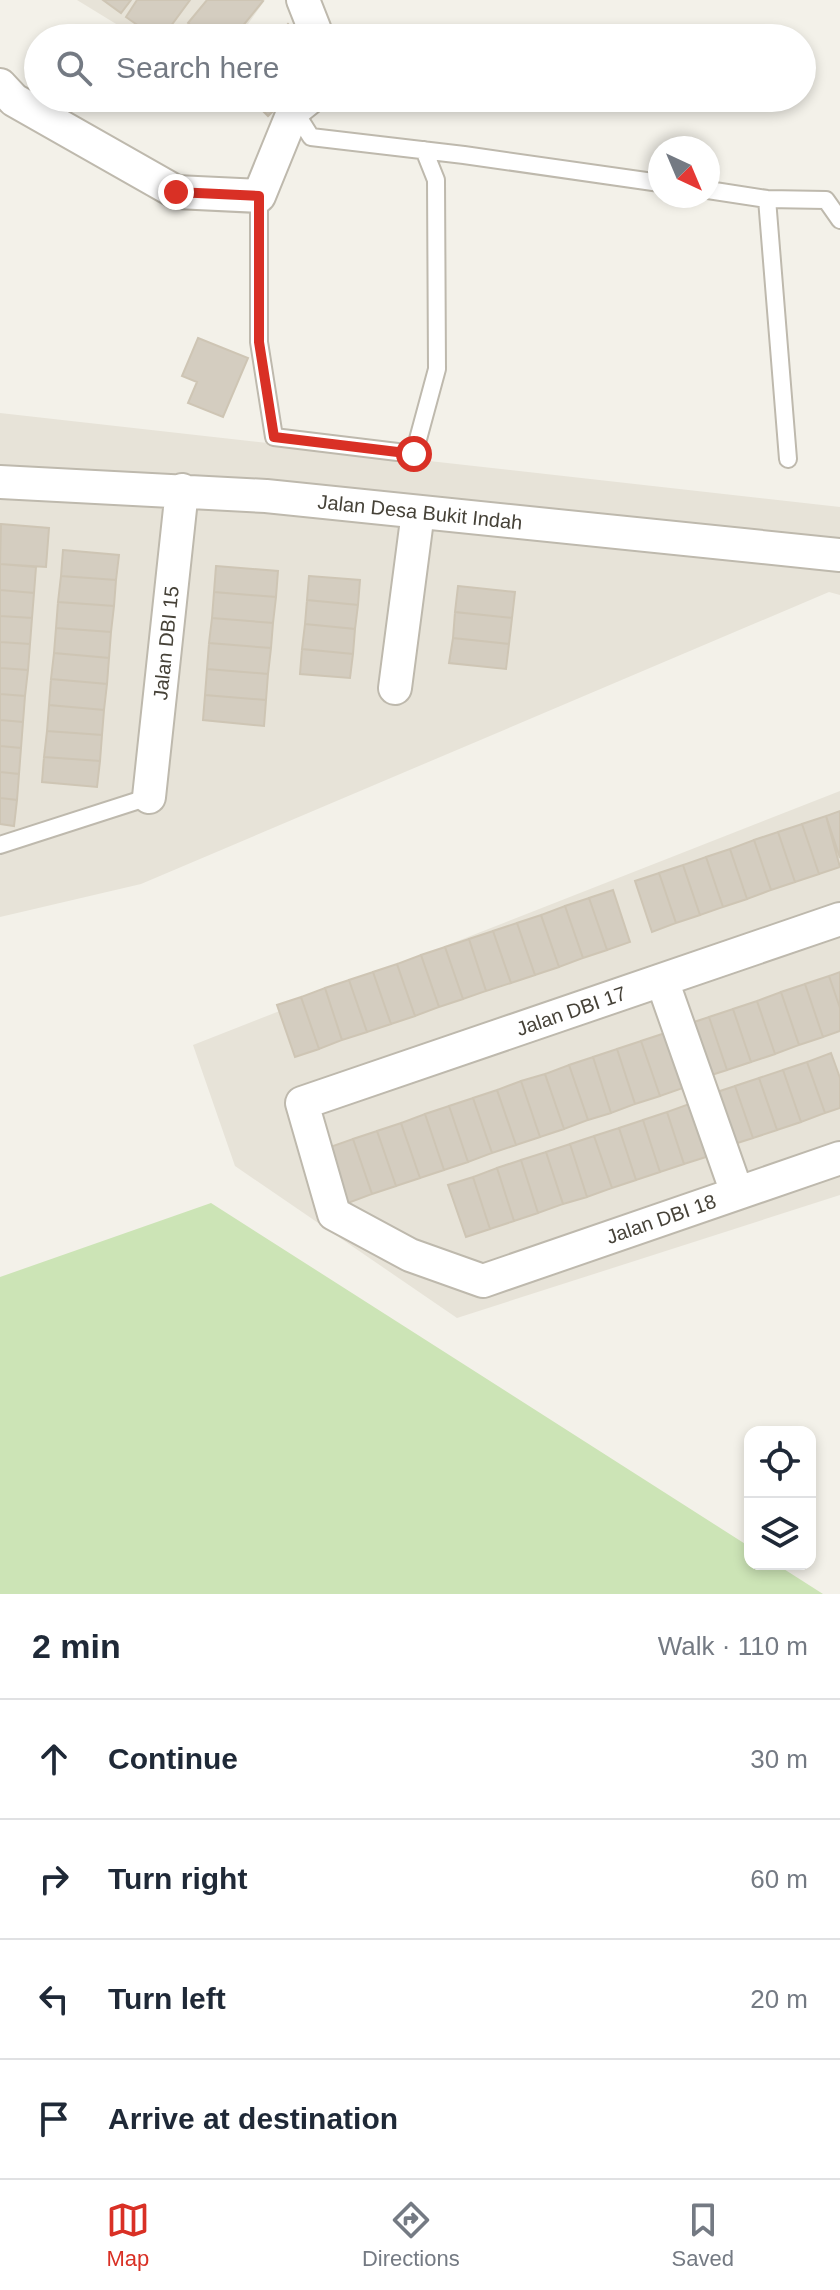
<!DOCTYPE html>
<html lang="en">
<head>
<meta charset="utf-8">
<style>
  :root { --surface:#fff; --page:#f6f6f7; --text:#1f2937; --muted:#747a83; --line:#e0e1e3; --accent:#d93025 }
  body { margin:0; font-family:Arial,sans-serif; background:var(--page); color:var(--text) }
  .controls { position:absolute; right:24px; bottom:24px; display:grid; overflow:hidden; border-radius:16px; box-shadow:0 4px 12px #0003 }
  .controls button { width:72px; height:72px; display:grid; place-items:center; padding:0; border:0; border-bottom:2px solid var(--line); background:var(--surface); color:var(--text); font:40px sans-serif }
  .compass { position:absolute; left:648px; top:136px; width:72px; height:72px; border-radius:50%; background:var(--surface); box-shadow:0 4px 12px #0003; rotate:136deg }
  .stop { position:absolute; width:24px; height:24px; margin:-18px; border:6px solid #d93025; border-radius:50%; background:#fff }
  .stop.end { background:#d93025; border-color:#fff; box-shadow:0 2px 8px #0008 }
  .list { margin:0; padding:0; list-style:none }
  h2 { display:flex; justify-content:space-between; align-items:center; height:104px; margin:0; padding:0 32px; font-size:34px }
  h2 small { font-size:26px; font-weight:400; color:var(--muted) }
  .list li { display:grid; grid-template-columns:52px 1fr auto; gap:24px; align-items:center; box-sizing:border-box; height:120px; padding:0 32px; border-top:2px solid var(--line) }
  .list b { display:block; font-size:30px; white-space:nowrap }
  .list em { font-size:26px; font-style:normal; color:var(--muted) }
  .icon { flex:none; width:44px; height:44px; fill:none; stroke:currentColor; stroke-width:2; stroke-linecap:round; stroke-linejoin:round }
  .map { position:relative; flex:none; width:840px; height:1594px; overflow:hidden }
  .search { position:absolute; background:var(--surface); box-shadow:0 4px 12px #0003; left:24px; right:24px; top:24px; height:88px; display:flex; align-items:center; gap:20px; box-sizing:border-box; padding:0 28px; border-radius:44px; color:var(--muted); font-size:30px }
  .sheet { height:584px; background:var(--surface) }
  nav { display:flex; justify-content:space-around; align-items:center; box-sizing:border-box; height:112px; border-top:2px solid var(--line); background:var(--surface); font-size:22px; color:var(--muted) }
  nav a { display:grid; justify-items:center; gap:4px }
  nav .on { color:var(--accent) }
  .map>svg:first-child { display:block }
  .residential { fill:#e7e3d8 }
  .green { fill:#cce4b6 }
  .building { fill:#d4cdc0; stroke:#cec5b4; stroke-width:2 }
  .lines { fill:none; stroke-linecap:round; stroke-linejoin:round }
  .lane-casing { stroke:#beb9ad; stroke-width:20 }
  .street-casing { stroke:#beb9ad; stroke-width:36 }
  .lane { stroke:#fff; stroke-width:16 }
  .street { stroke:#fff; stroke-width:32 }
  .route { stroke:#d93025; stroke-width:10 }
  .labels { text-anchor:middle; stroke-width:8; stroke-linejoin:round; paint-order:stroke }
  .street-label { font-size:20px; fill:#464238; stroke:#fff }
</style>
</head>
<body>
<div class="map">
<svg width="840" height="1594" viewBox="0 0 840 1594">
  <rect width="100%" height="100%" fill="#f3f1e9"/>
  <path class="residential" d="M77,0h188l-27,38h-99z
    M0,413l840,94v88l-11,-3 -688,292 -141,33z
    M840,791v404l-383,123 -222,-152 -42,-121z"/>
  <path class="green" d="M211,1203l539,344v17h26l47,30h-823v-317z"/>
  <path class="building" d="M103,0h28l-10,13z
    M137,0h53l-28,38h-6l-30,-21z
    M207,0h55l1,1 -30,37h-28l-17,-15z
    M288,24l14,14h-27z
    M250,98h37l-19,18z
    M198,338l50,20 -25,59 -35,-14 9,-21 -15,-6z
    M1,524l48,4 -3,39 -46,-3z
    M63,550l56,5 -3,25 -55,-4z
    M0,564l36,3 -2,26 -34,-3z
    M216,566l62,5 -2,26 -62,-5z
    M61,576l55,4 -2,26 -56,-4z
    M309,576l51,4 -2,25 -51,-5z
    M458,586l57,6 -3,26 -57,-6z
    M0,590l34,3 -2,25 -32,-2z
    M214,592l62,5 -3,26 -61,-5z
    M307,600l51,5 -3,24 -50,-5z
    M58,602l56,4 -3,26 -55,-4z
    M455,612l57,6 -3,26 -56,-6z
    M0,616l32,2 -2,26 -30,-2z
    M212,618l61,5 -2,25 -62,-5z
    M305,624l50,5 -2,25 -51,-5z
    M56,628l55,4 -2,26 -55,-5z
    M453,638l56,6 -3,25 -57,-6z
    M0,642l30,2 -2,26 -28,-2z
    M209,643l62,5 -3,26 -61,-5z
    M302,649l51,5 -3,24 -50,-4z
    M54,653l55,5 -2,26 -56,-5z
    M0,668l28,2 -3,26 -25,-2z
    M207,669l61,5 -2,26 -61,-5z
    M51,679l56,5 -3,26 -55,-5z
    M0,694l25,2 -2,26 -23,-2z
    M205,695l61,5 -2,26 -61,-6z
    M49,705l55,5 -2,25 -55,-4z
    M0,720l23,2 -2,26 -21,-2z
    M47,731l55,4 -2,26 -56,-4z
    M0,746l21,2 -2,26 -19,-2z
    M44,757l56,4 -3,26 -55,-5z
    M0,772l19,2 -2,26 -17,-2z
    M0,798l17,2 -3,26 -14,-2z
    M840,811v47l-14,-42z
    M826,816l14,51 -21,7 -17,-50z
    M802,824l17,50 -24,8 -17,-50z
    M778,832l17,50 -24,8 -17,-50z
    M754,840l17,50 -24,9 -17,-50z
    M730,849l17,50 -24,8 -17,-50z
    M706,857l17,50 -23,8 -17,-50z
    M683,865l17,50 -24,8 -17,-50z
    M659,873l17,50 -24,9 -17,-51z
    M613,890l17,52 -23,8 -18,-52z
    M589,898l18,52 -24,8 -18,-52z
    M565,906l18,52 -24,9 -18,-52z
    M541,915l18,52 -24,8 -18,-52z
    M517,923l18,52 -24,8 -18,-52z
    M493,931l18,52 -25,8 -17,-52z
    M469,939l17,52 -23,8 -18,-52z
    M445,947l18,52 -24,8 -18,-52z
    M421,955l18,52 -24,9 -18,-52z
    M397,964l18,52 -24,8 -18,-52z
    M373,972l18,52 -24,8 -18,-52z
    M840,972v36l-11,-32z
    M829,976l11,32v23l-17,6 -18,-53z
    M349,980l18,52 -25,8 -17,-52z
    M805,984l18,53 -24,8 -18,-53z
    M325,988l17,52 -23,9 -18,-52z
    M781,992l18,53 -24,9 -18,-53z
    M301,997l18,52 -24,8 -18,-52z
    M757,1001l18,53 -24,8 -18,-53z
    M733,1009l18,53 -24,8 -18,-53z
    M709,1017l18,53 -25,8 -17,-53z
    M665,1033l18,55 -23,8 -19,-55z
    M641,1041l19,55 -25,8 -18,-55z
    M617,1049l18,55 -24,9 -18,-56z
    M831,1053l9,25v30l-15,5 -18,-51z
    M593,1057l18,56 -23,7 -19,-55z
    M807,1062l18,51 -24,9 -18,-52z
    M569,1065l19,55 -24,9 -19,-55z
    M783,1070l18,52 -24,8 -18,-52z
    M545,1074l19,55 -24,8 -19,-56z
    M759,1078l18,52 -24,8 -18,-52z
    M521,1081l19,56 -24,8 -19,-55z
    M735,1086l18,52 -25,8 -17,-52z
    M497,1090l19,55 -24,8 -19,-55z
    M473,1098l19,55 -24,9 -19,-56z
    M692,1103l17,53 -25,8 -17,-52z
    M449,1106l19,56 -24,8 -19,-56z
    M667,1112l17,52 -24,8 -17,-52z
    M425,1114l19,56 -24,8 -19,-55z
    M643,1120l17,52 -24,8 -17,-52z
    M401,1123l19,55 -24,8 -19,-55z
    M619,1128l17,52 -24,8 -18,-52z
    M377,1131l19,55 -24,8 -19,-55z
    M594,1136l18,52 -25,9 -17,-53z
    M353,1139l19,55 -24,9 -18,-56z
    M570,1144l17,53 -24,7 -17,-52z
    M546,1152l17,52 -25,9 -17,-53z
    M521,1160l17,53 -24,8 -17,-53z
    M497,1168l17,53 -24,8 -17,-52z
    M473,1177l17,52 -24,8 -18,-52z"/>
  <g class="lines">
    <g class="lane-casing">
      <path id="lane" d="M294,110l17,27 153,18 196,28
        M708,190l59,9 59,1 14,20
        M259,196v146l15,95 140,17 23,-85 -1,-189 -12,-30
        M767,199l21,260
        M0,845l149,-48"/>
    </g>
    <g class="street-casing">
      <path id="street" d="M303,0l15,38
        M0,85l14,15 162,92 83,4 35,-86 15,-12
        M0,482l266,14 574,59
        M395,688l23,-176
        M149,797l33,-307
        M840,919l-538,184 32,111 76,41 73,26 357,-123
        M662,980l75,213"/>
    </g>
    <use href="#lane" class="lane"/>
    <use href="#street" class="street"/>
  </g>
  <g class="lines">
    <path class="route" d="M176,192l83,4v146l15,95 140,17"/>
  </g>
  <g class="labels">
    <g class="street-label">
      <text transform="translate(420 512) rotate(6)" y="7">Jalan Desa Bukit Indah</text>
      <text transform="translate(166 643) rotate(-84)" y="7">Jalan DBI 15</text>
      <text transform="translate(571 1011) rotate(-19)" y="7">Jalan DBI 17</text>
      <text transform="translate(661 1219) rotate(-19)" y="7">Jalan DBI 18</text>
    </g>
  </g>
</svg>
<div class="controls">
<button><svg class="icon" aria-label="locate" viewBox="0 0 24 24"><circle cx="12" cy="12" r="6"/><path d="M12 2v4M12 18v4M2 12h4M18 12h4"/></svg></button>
<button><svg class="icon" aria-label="layers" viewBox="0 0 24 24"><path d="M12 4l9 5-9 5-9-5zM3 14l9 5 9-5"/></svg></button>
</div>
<svg class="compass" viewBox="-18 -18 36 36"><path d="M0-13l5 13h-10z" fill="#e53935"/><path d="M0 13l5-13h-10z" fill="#747a83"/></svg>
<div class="stop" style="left:414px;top:454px"></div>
<div class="stop end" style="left:176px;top:192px"></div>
<div class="search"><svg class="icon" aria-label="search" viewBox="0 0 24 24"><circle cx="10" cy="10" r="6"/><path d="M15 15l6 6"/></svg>Search here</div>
</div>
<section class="sheet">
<h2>2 min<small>Walk · 110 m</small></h2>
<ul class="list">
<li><svg class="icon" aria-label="ahead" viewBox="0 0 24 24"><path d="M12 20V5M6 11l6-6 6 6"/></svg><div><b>Continue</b></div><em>30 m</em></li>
<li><svg class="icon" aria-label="right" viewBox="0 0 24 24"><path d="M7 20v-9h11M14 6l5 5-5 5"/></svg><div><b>Turn right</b></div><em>60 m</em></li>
<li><svg class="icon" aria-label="left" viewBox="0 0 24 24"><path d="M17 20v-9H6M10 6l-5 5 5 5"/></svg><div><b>Turn left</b></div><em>20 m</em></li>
<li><svg class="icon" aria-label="arrive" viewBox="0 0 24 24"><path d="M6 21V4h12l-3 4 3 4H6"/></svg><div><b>Arrive at destination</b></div></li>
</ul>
</section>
<nav>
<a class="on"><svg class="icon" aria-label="map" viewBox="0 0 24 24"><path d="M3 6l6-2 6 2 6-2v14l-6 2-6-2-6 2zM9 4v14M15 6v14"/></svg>Map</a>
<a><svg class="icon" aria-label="directions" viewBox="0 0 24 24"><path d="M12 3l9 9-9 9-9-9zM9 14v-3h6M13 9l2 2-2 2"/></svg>Directions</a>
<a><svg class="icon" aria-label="saved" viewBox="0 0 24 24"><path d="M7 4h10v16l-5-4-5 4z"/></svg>Saved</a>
</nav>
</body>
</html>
